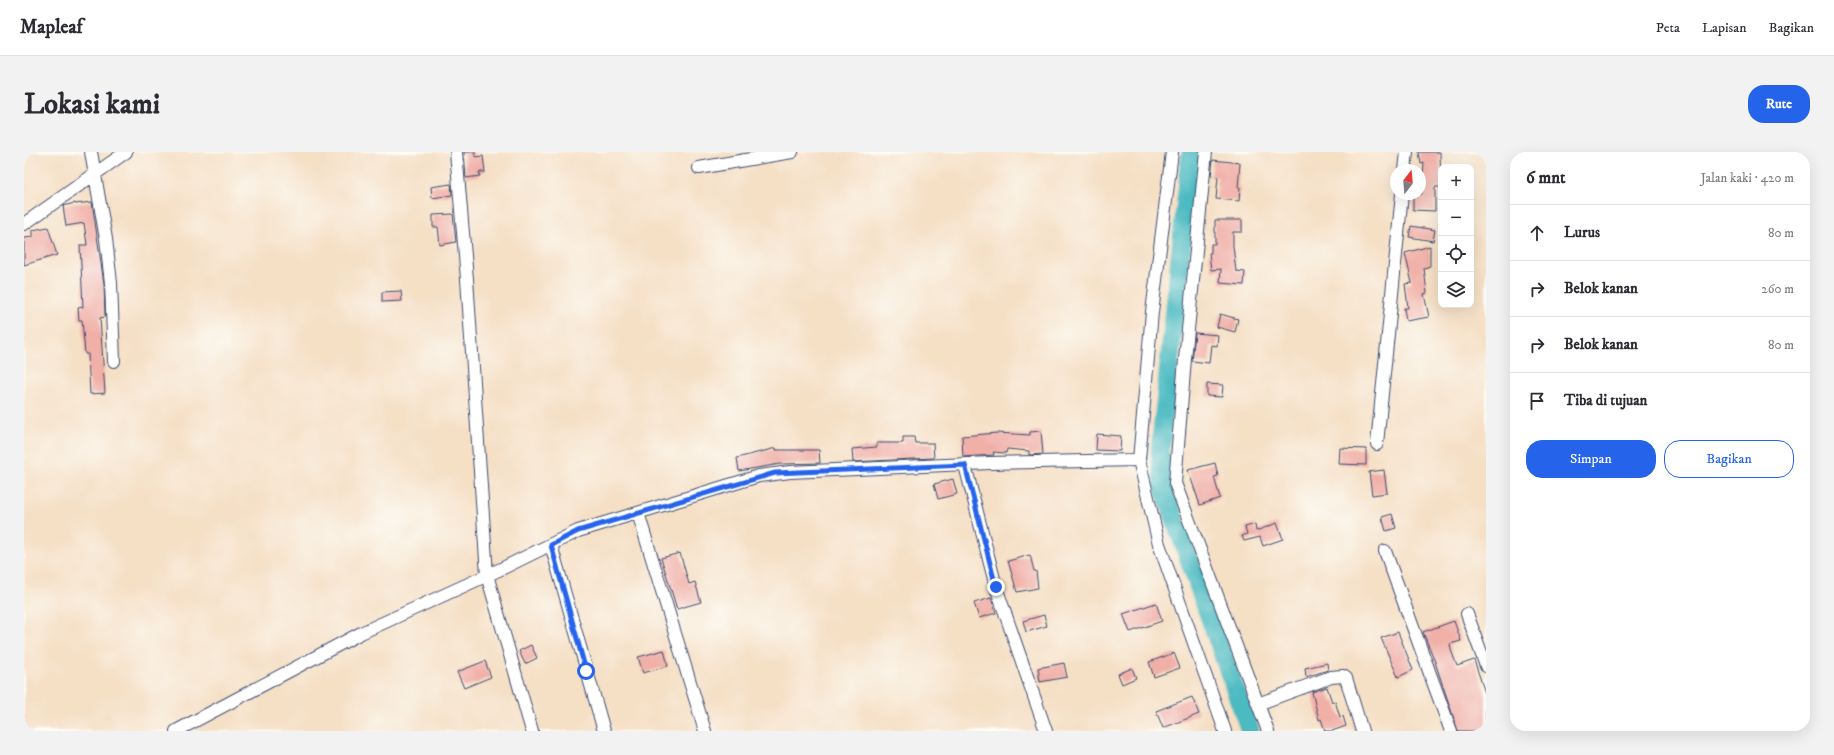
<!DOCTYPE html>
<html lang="id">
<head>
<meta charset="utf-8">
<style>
  :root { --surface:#fff; --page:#f2f2f3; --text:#2b2b33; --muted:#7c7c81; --line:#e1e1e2; --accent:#2563eb }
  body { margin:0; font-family:"IM FELL DW Pica",serif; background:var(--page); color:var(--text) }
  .controls { position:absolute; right:12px; top:12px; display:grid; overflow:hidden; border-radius:8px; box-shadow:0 4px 16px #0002 }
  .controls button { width:36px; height:36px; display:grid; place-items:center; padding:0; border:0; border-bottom:1px solid var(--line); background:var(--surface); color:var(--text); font:20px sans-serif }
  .compass { position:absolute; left:1366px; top:12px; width:36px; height:36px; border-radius:50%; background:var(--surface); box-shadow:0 4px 16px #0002; rotate:16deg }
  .stop { position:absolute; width:12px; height:12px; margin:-9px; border:3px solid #2563eb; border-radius:50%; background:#fff }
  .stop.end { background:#2563eb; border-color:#fff; box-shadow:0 1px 4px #0008 }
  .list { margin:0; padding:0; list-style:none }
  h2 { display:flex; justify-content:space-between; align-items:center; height:52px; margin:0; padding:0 16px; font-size:17px }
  h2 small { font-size:13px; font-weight:400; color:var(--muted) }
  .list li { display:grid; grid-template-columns:26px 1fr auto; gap:12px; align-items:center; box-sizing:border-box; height:56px; padding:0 16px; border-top:1px solid var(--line) }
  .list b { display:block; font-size:15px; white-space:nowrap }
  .list em { font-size:13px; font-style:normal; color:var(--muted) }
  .actions { display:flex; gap:8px; padding:12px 16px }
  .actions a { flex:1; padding:9px 0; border:1px solid var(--accent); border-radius:16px; text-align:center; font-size:14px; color:var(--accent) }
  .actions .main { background:var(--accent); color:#fff }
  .icon { flex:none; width:22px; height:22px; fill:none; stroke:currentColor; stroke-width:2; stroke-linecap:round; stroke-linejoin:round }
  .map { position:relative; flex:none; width:1462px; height:579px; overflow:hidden; border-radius:16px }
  header { display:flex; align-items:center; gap:24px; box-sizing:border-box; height:56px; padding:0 20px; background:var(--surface); border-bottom:1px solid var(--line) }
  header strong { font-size:19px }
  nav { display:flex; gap:22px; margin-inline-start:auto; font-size:14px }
  .intro { display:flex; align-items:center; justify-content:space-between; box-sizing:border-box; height:96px; padding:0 24px }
  h1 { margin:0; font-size:28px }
  .button { padding:10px 18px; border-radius:16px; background:var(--accent); color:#fff; font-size:14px; font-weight:700 }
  main { display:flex; gap:24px; padding:0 24px }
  aside { flex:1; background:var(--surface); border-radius:16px; box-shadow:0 4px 16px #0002 }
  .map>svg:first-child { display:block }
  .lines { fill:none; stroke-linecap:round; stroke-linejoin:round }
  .river { stroke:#4bbac1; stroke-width:19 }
  .building { fill:#f0afa7 }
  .minor-casing { stroke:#3c496d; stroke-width:14 }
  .minor { stroke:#fff; stroke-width:12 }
  .route { stroke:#2563eb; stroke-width:5 }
</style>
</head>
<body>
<header>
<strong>Mapleaf</strong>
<nav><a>Peta</a><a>Lapisan</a><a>Bagikan</a></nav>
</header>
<div class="intro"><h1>Lokasi kami</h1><a class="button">Rute</a></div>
<main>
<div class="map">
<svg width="1462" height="579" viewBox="0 0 1462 579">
  <rect width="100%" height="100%" fill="#fdfcf7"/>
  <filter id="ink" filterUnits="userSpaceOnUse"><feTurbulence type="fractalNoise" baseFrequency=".025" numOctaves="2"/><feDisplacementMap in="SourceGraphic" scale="8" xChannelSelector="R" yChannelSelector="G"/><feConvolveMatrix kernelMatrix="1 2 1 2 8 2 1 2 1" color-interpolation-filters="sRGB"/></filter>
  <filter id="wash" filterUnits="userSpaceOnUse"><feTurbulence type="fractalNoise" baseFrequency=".012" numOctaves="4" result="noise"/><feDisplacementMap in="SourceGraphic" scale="16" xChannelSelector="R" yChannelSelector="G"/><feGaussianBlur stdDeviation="0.9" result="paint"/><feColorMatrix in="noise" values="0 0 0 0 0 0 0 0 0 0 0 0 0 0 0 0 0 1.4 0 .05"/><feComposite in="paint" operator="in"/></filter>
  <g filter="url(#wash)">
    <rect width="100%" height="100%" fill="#f5dfc5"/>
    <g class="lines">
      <path class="river" d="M1167,0l-31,300 4,37 86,242"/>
    </g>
    <g id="blocks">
      <path class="building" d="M440,0h11v5l8,-1 2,16h-6l1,4 -14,2z
        M1395,0h21l1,35h-6v24l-22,-1v-16h9l2,-31 -3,1z
        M1189,8l27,3 -2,25h2l-1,13 -23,-2 2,-22 -7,-1z
        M427,32l1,11 -20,3 -1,-11z
        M68,50l12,82 1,33 -5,1 5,75 -15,1 -2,-40h-3l-3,-34h-3l-1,-12 5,-1 -3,-62h7l-3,-22 -18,3 -3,-20 12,-3v1z
        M429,62l3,28 -16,3 -2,-18h-5v-12z
        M1191,68h27v12h-9v14l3,25 9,1 -1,13 -24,-2 1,-14 -10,1 -2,-17h2v-9h4z
        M1387,74l24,4 -2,11 -24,-4z
        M24,75l9,28 -33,10v-27l9,-1v-7z
        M1406,94v20l-6,2 3,25 -3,1 5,23 -23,4 -2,-13h4l-3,-24 7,-1 -7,-30z
        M377,139l1,10 -20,1v-10z
        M1196,162l18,5 -3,13 -18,-5z
        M1171,181l23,2 -1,11 -6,-1 -2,18 -17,-2z
        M1183,232l16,1 -1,12 -15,-1z
        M1017,279l2,23 -14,1v-4l-22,-2 -1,4 -13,-1 1,3 -31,2 -1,-21 35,-3 33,2v-3z
        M1073,282l24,2 -1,15 -24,-1z
        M879,285h11l1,6h18l1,15 -81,4 -1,-13 25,-2v-4h26z
        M752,296v2h43l1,13 -40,1 -41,7 -2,-13z
        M1316,296l26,1v16l-27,-1z
        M1191,311l3,13 -4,1 6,21 -20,7 -12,-35z
        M1360,318l3,23 -15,2 -3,-23z
        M929,327l4,15 -19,5 -4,-15z
        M1368,362l4,14 -10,3 -4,-14z
        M1253,371l6,16 -20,7 -3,-9 -16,4 -2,-5 5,-2 -2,-7 10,-3 1,7z
        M656,401l9,31 6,-2 6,20 -24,7 -16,-51z
        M1006,403l4,16h2l2,17 -21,4 -9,-31z
        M967,446l5,15 -17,5 -5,-15z
        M1132,451l6,18 -32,11 -7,-18z
        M1020,463l3,11 -21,6 -3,-11z
        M1430,469l7,20 -11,3 1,6 6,16 17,-6 12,36v35h-28l-24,-72 -11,-27z
        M1374,480l15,38 -15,7 -17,-39z
        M507,493l6,13 -12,6 -6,-13z
        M640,498l4,16 -25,7 -5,-16z
        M1150,501l6,15 -26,9 -5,-15z
        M461,509l6,16 -27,11 -7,-16z
        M1040,511l3,14 -27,5 -2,-14z
        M1303,511l1,7 -22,7 -1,-9z
        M1108,516l4,10 -14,6 -4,-10z
        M1303,535l5,15 3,-1 5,16 3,-1 3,10 -14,5h-7l-4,-12 -2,1 -7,-28z
        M1168,545l7,17 -36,14 -7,-17z"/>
    </g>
  </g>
  <g filter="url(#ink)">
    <use href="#blocks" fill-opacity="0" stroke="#3c496d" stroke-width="1"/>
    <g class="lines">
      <g class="minor-casing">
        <path id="minor" d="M67,0l15,87 5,44 3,78
          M432,0l11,127 20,296 45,156
          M1148,0l-20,160 -13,148 20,84 66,187
          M1182,0l-21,207 -10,124 93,248
          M675,16l93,-16
          M1381,18l2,-18
          M0,72l102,-72
          M1353,292l25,-250
          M941,313l31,122 50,144
          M614,361l67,218
          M527,393l53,186
          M1361,399l66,180
          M1443,462l19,52
          M1234,552l73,-27 12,-1 3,2 16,53
          M152,579l185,-98 142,-65 75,-37 181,-55 31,-4 200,-9 149,-3"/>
      </g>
      <use href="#minor" class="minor"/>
    </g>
  </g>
  <g class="lines" filter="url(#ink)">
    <path class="route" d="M562,519l-35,-126 27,-14 197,-58 190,-8 31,122"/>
  </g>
</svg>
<div class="controls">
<button>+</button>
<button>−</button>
<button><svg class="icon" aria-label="locate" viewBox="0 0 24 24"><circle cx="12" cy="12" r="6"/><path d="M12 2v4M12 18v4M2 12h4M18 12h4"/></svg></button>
<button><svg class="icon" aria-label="layers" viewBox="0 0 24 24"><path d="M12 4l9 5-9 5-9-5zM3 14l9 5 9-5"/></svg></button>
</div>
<svg class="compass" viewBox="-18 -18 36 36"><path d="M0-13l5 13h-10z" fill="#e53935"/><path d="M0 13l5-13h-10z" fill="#7c7c81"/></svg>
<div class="stop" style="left:562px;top:519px"></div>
<div class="stop end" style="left:972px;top:435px"></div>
</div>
<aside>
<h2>6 mnt<small>Jalan kaki · 420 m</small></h2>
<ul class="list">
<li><svg class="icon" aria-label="ahead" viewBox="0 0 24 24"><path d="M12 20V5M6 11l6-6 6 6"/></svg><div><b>Lurus</b></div><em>80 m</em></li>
<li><svg class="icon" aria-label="right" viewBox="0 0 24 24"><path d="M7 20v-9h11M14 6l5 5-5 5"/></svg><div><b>Belok kanan</b></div><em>260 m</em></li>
<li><svg class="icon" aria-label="right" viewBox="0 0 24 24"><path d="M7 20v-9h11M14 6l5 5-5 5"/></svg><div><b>Belok kanan</b></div><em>80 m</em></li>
<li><svg class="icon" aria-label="arrive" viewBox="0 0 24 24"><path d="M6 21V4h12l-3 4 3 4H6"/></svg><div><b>Tiba di tujuan</b></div></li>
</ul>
<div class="actions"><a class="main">Simpan</a><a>Bagikan</a></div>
</aside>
</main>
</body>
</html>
